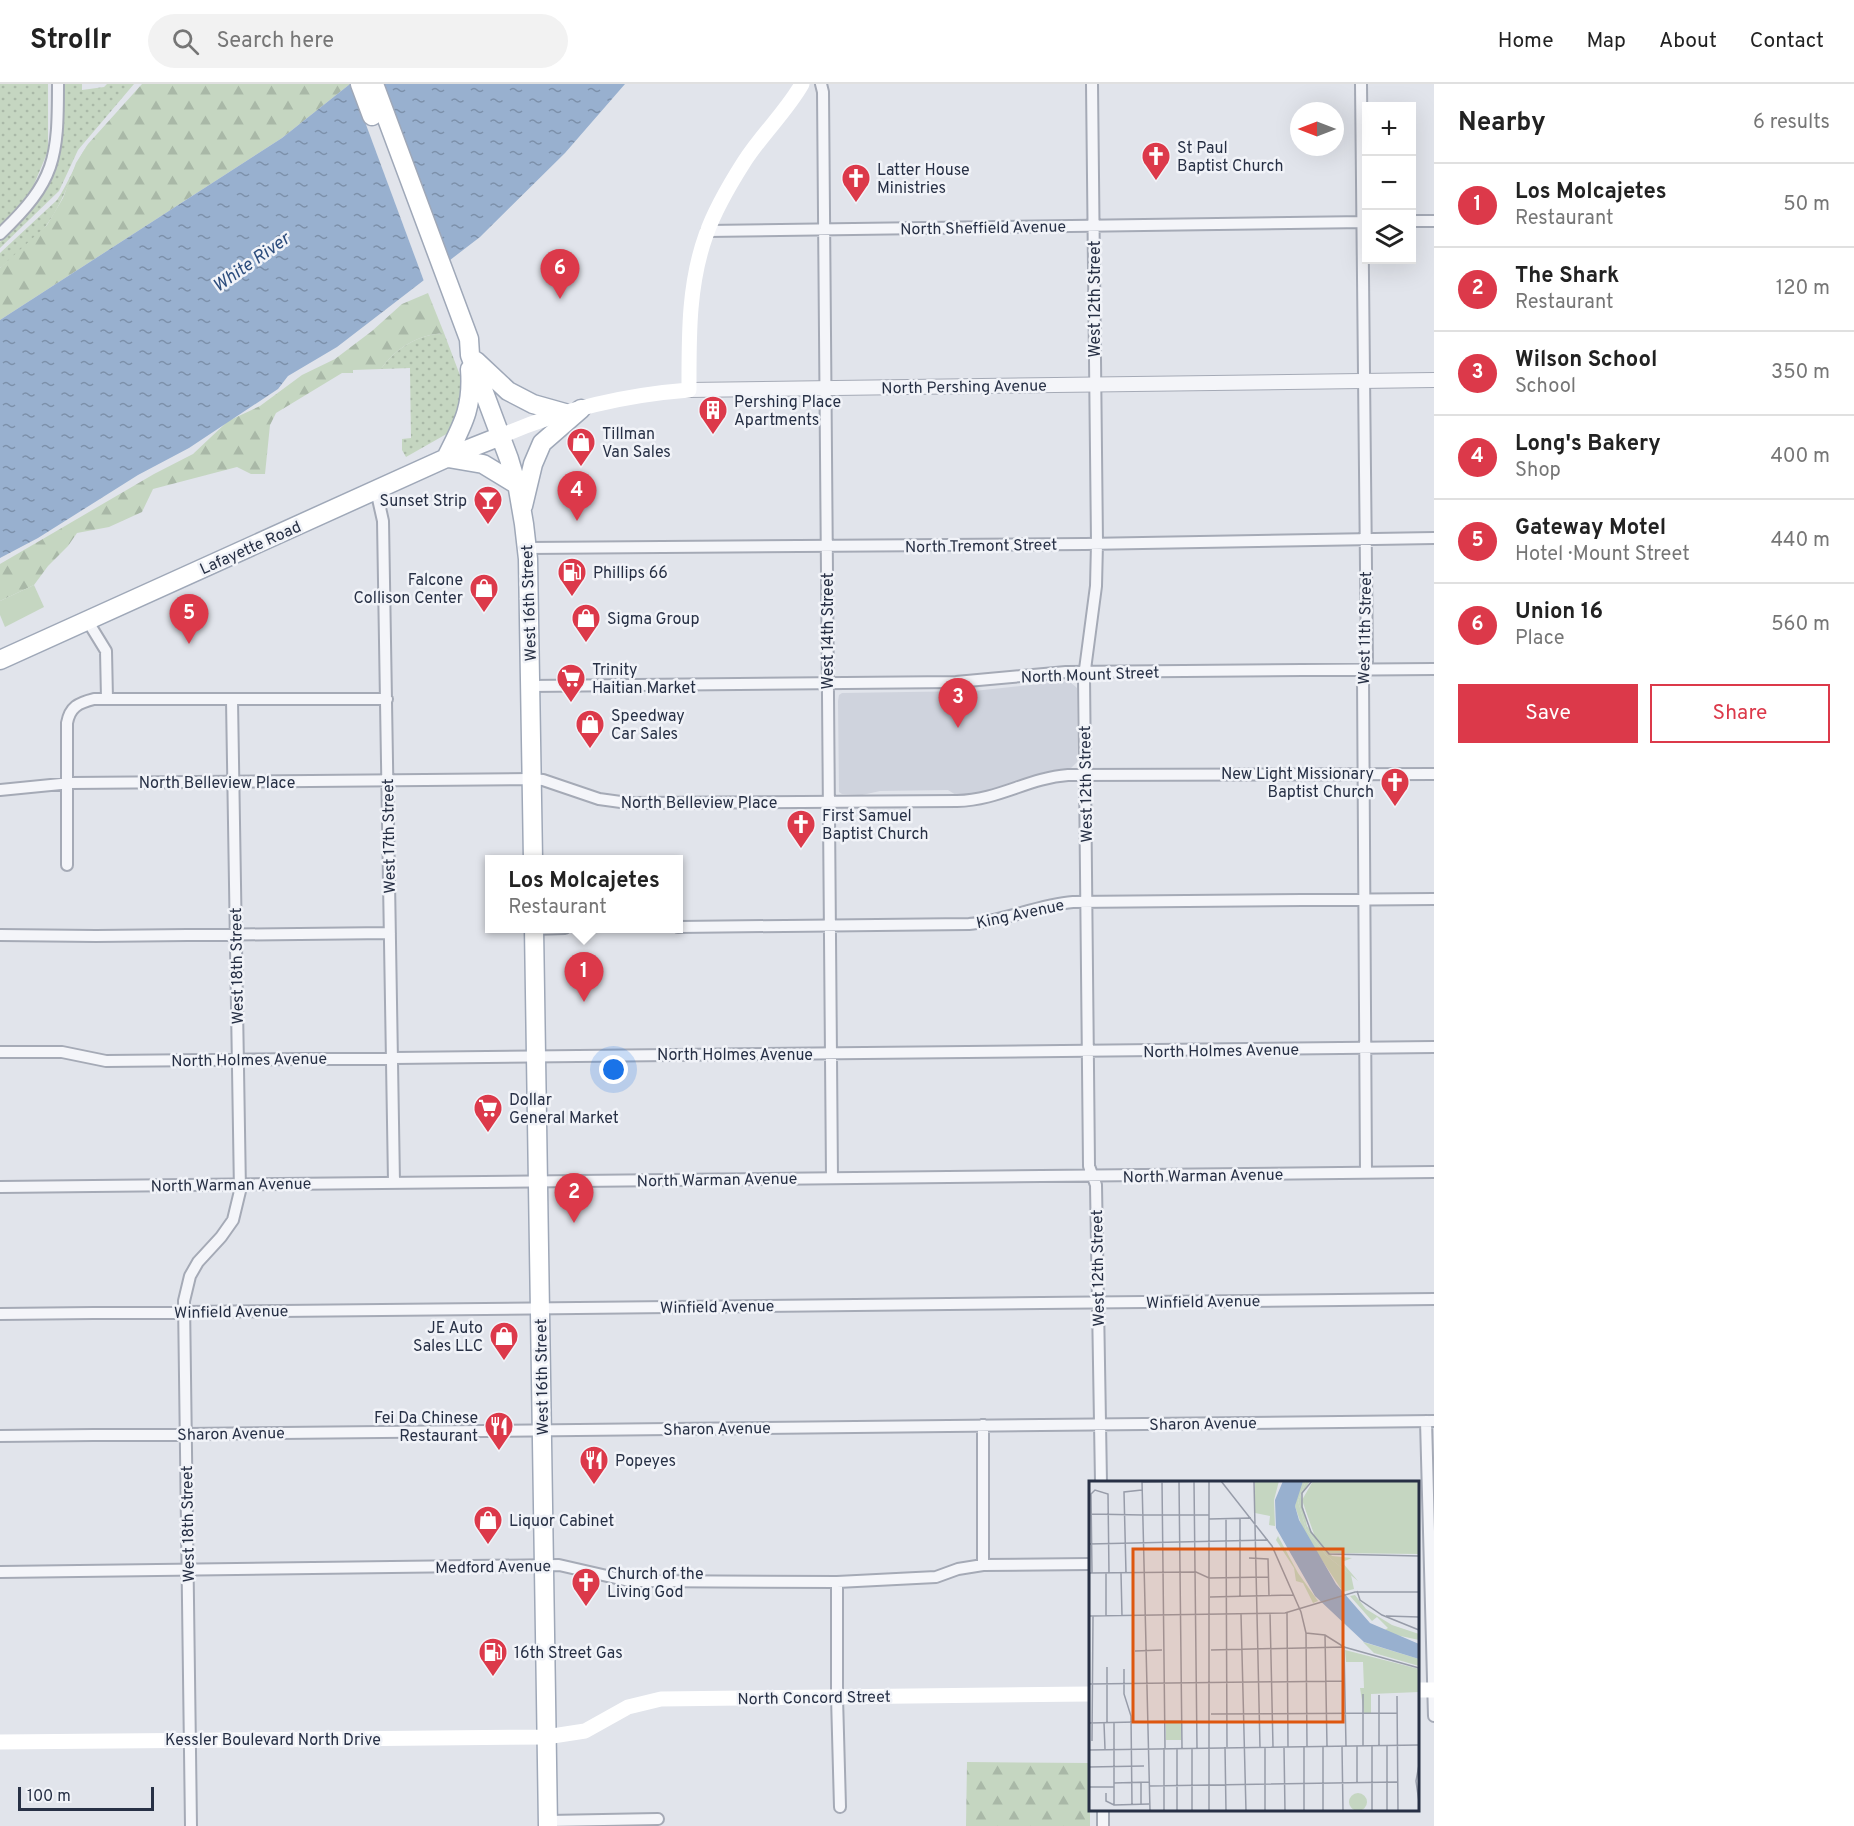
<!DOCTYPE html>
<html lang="en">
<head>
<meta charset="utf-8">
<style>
  :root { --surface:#fff; --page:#f2f2f2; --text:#222; --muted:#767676; --line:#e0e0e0; --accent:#dc394a }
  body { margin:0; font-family:Overpass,sans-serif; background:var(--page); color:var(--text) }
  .controls { position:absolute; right:18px; top:18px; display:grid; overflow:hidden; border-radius:0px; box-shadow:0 6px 24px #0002 }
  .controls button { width:54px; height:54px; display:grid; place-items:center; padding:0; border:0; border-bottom:2px solid var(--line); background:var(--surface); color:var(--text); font:30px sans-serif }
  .compass { position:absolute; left:1290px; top:18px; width:54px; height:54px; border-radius:50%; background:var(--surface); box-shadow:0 6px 24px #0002; rotate:270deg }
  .scale { position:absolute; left:18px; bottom:15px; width:136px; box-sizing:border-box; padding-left:6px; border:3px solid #273045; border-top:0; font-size:16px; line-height:21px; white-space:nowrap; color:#273045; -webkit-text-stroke:4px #f1f3f8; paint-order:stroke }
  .you { position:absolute; left:614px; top:986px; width:21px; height:21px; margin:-15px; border:4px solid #fff; border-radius:50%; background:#1a73e8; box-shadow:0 0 0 9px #1a73e833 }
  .badge { display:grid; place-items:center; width:39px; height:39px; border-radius:50%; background:var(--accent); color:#fff; font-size:20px; font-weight:700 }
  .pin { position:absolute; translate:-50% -50px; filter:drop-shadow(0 2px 3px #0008) }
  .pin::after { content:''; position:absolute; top:32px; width:21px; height:18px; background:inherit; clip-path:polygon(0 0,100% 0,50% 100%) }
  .popup { position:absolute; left:485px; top:771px; width:198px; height:78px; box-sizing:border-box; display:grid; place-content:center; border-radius:0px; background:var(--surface); filter:drop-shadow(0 2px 4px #0005); font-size:20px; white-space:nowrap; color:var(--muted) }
  .popup b { font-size:22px; color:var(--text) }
  .popup::after { content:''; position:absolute; left:50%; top:100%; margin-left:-12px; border:12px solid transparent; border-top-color:var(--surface) }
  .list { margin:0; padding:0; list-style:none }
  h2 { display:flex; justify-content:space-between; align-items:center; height:78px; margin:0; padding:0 24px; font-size:26px }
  h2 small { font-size:20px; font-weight:400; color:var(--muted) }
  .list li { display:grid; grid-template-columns:39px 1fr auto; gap:18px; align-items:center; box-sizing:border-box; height:84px; padding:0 24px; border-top:2px solid var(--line) }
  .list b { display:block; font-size:22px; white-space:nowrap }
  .list p { margin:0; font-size:20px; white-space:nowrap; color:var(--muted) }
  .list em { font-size:20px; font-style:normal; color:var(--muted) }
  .actions { display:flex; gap:12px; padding:18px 24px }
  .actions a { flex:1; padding:14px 0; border:2px solid var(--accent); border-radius:0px; text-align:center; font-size:21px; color:var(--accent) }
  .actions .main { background:var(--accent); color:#fff }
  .icon { flex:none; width:33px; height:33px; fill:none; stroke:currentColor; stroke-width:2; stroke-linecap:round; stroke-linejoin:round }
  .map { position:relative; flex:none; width:1434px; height:1742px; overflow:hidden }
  header { display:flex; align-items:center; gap:36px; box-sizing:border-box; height:84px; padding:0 30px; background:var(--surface); border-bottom:2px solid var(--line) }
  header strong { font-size:28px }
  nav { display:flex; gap:33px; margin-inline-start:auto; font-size:21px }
  .search { width:420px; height:54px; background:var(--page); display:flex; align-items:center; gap:15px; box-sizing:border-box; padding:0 21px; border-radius:33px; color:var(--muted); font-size:22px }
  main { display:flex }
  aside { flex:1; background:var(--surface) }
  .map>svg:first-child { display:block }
  .built { fill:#cfd3dd }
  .green { fill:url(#green-dots) }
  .forest { fill:url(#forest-firs) }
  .pitch { fill:#c5d6c1 }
  .water { fill:url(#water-ripples) }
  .pier { fill:#e1e4eb }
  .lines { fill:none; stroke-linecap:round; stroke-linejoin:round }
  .minor-casing { stroke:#a5aab6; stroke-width:14 }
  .tertiary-casing { stroke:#a5aab6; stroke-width:16 }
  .primary-casing { stroke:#9fa8b8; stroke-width:21 }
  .minor { stroke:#f4f5f9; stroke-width:10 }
  .tertiary { stroke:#f4f5f9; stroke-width:14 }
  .secondary { stroke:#fff; stroke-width:15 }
  .primary { stroke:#fff; stroke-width:18 }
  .labels { text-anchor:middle; stroke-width:5; stroke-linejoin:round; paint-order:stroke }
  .poi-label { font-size:16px; fill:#273045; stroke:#f1f3f8; text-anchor:start }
  .street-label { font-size:16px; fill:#273045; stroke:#f1f3f8 }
  .water-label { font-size:18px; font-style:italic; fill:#2d4d7d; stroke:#f1f3f8 }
  .inset-road { fill:none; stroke:#979ca9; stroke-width:1.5 }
  .view { fill:#de570f; fill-opacity:0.15; stroke:#de570f; stroke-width:3 }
  .inset-edge { fill:none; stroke:#273045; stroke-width:3 }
</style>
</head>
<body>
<header>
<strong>Strollr</strong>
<div class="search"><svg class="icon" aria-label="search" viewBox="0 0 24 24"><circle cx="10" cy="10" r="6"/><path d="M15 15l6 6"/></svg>Search here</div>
<nav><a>Home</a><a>Map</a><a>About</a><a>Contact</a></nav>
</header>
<main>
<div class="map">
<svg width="1434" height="1742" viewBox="0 0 1434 1742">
  <defs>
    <pattern id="green-dots" width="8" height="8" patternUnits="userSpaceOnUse" patternTransform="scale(1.5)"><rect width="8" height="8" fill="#c5d6c1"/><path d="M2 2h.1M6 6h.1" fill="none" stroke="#a9b8a7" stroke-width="1.8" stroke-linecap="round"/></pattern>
    <pattern id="forest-firs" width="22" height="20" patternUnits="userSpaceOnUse" patternTransform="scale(1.5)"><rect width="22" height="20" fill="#c5d6c1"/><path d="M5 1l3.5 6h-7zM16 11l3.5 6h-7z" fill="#a9b8a7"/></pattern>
    <pattern id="water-ripples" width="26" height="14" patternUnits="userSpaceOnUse" patternTransform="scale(1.5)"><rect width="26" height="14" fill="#98b0cf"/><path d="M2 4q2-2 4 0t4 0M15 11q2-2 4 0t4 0" fill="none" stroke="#7c90aa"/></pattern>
  </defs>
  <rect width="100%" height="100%" fill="#e1e4eb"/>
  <path class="built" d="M1069,597l8,7v74l-7,7 -26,3 -54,19 -13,2 -21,2 -8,-5 -68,1 -18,4 -20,-1 -3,-2 -1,-91 1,-6 3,-2 132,-2z"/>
  <path class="green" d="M0,0h48v67l-21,50 -27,26z
    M63,0h19v6l22,-3 3,-3h27l-56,66 -19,41 -59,57v-6c16,-16 35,-33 47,-53 18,-32 16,-69 16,-105z
    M88,60c-15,25 -23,55 -40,79 -11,16 -33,32 -48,45v-15l57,-53c12,-18 19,-38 31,-56z
    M444,249l17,45 3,18 -14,36 -44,25 -4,-7v-11l9,-1 -1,-70 -29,1c15,-21 36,-34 63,-36z"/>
  <path class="forest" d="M142,0h208l-68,54 -282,182v-52l47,-43 16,-27 13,-35 12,-19z
    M428,209l16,40c-27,2 -48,15 -63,36l-28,1v3h-11l-66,40 -6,12 -5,49h-14l-14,-7 -84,22 -11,23 -33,15 -32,6 -9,13 -20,20 -14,19 -34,16v-37l154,-90 39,-20 35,-33 32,-15 42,-31 33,-16 37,-28 30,-27z
    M967,1678l123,1v63h-124z"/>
  <path class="pitch" d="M34,501l10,22 -39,20 -5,-12v-14z"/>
  <path class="water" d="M350,0h275l-60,69 -85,84 -143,110 -49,29 -10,13 -89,59 -51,27 -100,63 -38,20v-238l282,-182z"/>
  <path class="pier" d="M351,0h31l68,180 -25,20z"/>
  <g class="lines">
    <g class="minor-casing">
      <path id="minor" d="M821,0l2,8 9,1086
        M1092,0l5,459 -1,43 -12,91 5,489 7,19 5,297
        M1361,0l6,580 -4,13 3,496
        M1412,137h22
        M707,147l659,-9
        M0,150c56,-53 58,-76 58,-150
        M376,406l7,31 11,661
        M527,464l558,-4 349,-6
        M87,536l19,31 1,48
        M530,602l426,-4 110,-10 368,-3
        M0,706l71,-7 460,-4 12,1 56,19 29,4 329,-2c42,-1 71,-23 111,-26l366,-1
        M67,781v-142c3,-16 11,-20 27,-24h293
        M678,843l291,-3c36,-3 68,-19 104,-22l361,-3
        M534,845l31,-1
        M0,851l96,1 294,-3
        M0,968h62l44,9 1328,-14
        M0,1103l1434,-15
        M0,1230l1434,-15
        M1426,1337l8,295
        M983,1341v140
        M0,1352l1434,-15
        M0,1488l559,-7 70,16 208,1 99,-5 22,-8 25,-4 107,-1
        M837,1498v115l3,110
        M1103,1726v16
        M548,1737l110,-2
        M191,1742l-7,-525 6,-25 8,-14 23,-25 12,-17 7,-29 -8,-491"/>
    </g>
    <g class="tertiary-casing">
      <path id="tertiary" d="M689,306l745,-10"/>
    </g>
    <g class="primary-casing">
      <path id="primary" d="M360,0l12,32
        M374,0l95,255 1,16 39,104 9,30 6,35 4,35 5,301
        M476,277l32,30 25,13 32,9
        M446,374c17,-34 27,-50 24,-89
        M448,374l35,6 33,20
        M523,422l10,-42 9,-21 39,-34
        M0,576l453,-205 48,-19
        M534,844l14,898"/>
    </g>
    <use href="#minor" class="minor"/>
    <use href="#tertiary" class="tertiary"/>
    <path class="secondary" d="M501,352c60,-26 123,-41 188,-46 0,-53 -1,-105 17,-155 9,-26 24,-51 38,-73 18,-28 42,-50 58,-78
      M1418,1606h16
      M0,1658l546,-5 39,-6 43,-24 33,-8 429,-5"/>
    <use href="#primary" class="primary"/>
  </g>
  <defs>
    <g id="church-pin" transform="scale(1.5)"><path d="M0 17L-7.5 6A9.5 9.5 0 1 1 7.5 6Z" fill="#dc394a" stroke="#f1f3f8"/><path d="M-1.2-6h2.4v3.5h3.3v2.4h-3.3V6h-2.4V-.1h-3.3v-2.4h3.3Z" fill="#fff"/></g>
    <g id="building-pin" transform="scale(1.5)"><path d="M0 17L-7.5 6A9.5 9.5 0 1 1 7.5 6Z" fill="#dc394a" stroke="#f1f3f8"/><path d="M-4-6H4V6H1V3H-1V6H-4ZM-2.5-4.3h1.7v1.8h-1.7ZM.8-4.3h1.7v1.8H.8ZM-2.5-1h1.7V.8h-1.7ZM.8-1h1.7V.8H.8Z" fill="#fff"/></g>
    <g id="shop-pin" transform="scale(1.5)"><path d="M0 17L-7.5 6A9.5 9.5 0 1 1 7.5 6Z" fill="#dc394a" stroke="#f1f3f8"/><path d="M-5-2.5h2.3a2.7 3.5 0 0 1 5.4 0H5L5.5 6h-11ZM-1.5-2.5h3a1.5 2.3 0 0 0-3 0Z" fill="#fff"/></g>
    <g id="bar-pin" transform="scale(1.5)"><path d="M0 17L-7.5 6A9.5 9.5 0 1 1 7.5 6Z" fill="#dc394a" stroke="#f1f3f8"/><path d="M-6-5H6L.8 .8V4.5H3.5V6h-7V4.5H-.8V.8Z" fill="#fff"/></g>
    <g id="fuel-pin" transform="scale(1.5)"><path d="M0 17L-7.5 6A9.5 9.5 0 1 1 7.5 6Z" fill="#dc394a" stroke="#f1f3f8"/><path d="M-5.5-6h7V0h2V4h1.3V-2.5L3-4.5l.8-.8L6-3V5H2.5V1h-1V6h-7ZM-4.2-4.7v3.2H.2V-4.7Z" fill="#fff"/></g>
    <g id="supermarket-pin" transform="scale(1.5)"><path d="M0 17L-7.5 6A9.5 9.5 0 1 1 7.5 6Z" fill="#dc394a" stroke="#f1f3f8"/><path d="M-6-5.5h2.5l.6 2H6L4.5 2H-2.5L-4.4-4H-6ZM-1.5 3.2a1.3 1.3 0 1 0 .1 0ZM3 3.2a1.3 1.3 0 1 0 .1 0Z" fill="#fff"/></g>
    <g id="restaurant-pin" transform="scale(1.5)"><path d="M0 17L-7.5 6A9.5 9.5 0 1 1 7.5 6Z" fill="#dc394a" stroke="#f1f3f8"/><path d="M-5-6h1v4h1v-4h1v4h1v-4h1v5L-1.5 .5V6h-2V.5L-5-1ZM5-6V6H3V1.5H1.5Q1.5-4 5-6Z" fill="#fff"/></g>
  </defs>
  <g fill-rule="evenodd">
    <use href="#church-pin" x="1156" y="72"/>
    <use href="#church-pin" x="856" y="94"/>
    <use href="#building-pin" x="713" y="326"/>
    <use href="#shop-pin" x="581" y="358"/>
    <use href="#bar-pin" x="488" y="416"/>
    <use href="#fuel-pin" x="572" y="488"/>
    <use href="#shop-pin" x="484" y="504"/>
    <use href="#shop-pin" x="586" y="534"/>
    <use href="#supermarket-pin" x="571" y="594"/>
    <use href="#shop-pin" x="590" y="640"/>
    <use href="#church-pin" x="1395" y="698"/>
    <use href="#church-pin" x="801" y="740"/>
    <use href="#supermarket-pin" x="488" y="1024"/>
    <use href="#shop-pin" x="504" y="1252"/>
    <use href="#restaurant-pin" x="499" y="1342"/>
    <use href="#restaurant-pin" x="594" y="1376"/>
    <use href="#shop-pin" x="488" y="1436"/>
    <use href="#church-pin" x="586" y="1498"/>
    <use href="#fuel-pin" x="493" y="1568"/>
  </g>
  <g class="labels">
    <g class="poi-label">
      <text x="1177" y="69">St Paul<tspan x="1177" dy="18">Baptist Church</tspan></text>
      <text x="877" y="91">Latter House<tspan x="877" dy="18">Ministries</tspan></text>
      <text x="734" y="323">Pershing Place<tspan x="734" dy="18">Apartments</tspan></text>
      <text x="602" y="355">Tillman<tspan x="602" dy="18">Van Sales</tspan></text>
      <text x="467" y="422" text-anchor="end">Sunset Strip</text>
      <text x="593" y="494">Phillips 66</text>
      <text x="463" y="501" text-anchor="end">Falcone<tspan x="463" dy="18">Collison Center</tspan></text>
      <text x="607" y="540">Sigma Group</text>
      <text x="592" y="591">Trinity<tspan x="592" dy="18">Haitian Market</tspan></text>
      <text x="611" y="637">Speedway<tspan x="611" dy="18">Car Sales</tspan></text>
      <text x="1374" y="695" text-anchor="end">New Light Missionary<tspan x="1374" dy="18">Baptist Church</tspan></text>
      <text x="822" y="737">First Samuel<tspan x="822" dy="18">Baptist Church</tspan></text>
      <text x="509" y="1021">Dollar<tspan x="509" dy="18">General Market</tspan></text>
      <text x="483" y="1249" text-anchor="end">JE Auto<tspan x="483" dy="18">Sales LLC</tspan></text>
      <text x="478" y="1339" text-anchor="end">Fei Da Chinese<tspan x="478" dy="18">Restaurant</tspan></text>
      <text x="615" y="1382">Popeyes</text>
      <text x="509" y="1442">Liquor Cabinet</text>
      <text x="607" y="1495">Church of the<tspan x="607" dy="18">Living God</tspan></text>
      <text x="514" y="1574">16th Street Gas</text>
    </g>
    <g class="street-label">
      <text transform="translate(983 143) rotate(-1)" y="6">North Sheffield Avenue</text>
      <text transform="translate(1094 215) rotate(-90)" y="6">West 12th Street</text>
      <text transform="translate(964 302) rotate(-1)" y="6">North Pershing Avenue</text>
      <text transform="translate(981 461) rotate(-1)" y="6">North Tremont Street</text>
      <text transform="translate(250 463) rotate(-24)" y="6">Lafayette Road</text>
      <text transform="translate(528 519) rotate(-92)" y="6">West 16th Street</text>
      <text transform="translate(1364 544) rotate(-89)" y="6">West 11th Street</text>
      <text transform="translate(827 547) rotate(-90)" y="6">West 14th Street</text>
      <text transform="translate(1090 590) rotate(-2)" y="6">North Mount Street</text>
      <text x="217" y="704">North Belleview Place</text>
      <text transform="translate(1085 700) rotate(-91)" y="6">West 12th Street</text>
      <text x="699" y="724">North Belleview Place</text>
      <text transform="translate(388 752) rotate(-91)" y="6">West 17th Street</text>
      <text transform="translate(1020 829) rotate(-12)" y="6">King Avenue</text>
      <text transform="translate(236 882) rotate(-91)" y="6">West 18th Street</text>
      <text transform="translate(1221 966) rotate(-1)" y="6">North Holmes Avenue</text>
      <text x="735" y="976">North Holmes Avenue</text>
      <text transform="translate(249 975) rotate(-1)" y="6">North Holmes Avenue</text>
      <text transform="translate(1203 1091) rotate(-1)" y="6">North Warman Avenue</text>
      <text transform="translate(717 1095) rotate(-1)" y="6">North Warman Avenue</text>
      <text transform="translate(231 1100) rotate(-1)" y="6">North Warman Avenue</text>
      <text transform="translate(1097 1184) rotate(-91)" y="6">West 12th Street</text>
      <text transform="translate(1203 1217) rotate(-1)" y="6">Winfield Avenue</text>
      <text transform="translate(717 1222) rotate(-1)" y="6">Winfield Avenue</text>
      <text transform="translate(231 1227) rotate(-1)" y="6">Winfield Avenue</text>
      <text transform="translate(541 1293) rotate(-91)" y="6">West 16th Street</text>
      <text transform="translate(1203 1339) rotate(-1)" y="6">Sharon Avenue</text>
      <text transform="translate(717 1344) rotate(-1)" y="6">Sharon Avenue</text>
      <text transform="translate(231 1349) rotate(-1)" y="6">Sharon Avenue</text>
      <text transform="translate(187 1440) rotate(-91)" y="6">West 18th Street</text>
      <text transform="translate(493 1482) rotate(-1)" y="6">Medford Avenue</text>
      <text transform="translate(814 1613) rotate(-1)" y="6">North Concord Street</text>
      <text x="273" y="1661">Kessler Boulevard North Drive</text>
    </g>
    <g class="water-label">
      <text transform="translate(251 178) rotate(-35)" y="6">White River</text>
    </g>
  </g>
  <g transform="translate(1089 1397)">
    <rect width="330" height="330" fill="#e1e4eb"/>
    <path d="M217,0h4l-9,15 6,30 25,30 20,2 -10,4 16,19 -32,-26 -20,-26 -8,-28zM224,0h106v73l-90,-1 -14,-16 -13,-37zM266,114l11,14 26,16 27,9v6l-32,-7 -4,-2 5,-3 -11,-11 -5,4 -22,-25zM256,169l74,19v23l-48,2v19h-7l-4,-25h4l-1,-26h-17zM77,241h15v18h-15zM260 321a9 9 0 1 1 18 0a9 9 0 1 1-18 0Z" fill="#c5d6c1"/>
    <path d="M166,0h24l-5,19 1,26 -6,-1 1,-9 -15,-3zM217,0l-8,20 8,28 20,26 25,20 3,14 -11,3 -39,-59 -9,-27 5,-23zM189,55l20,37 20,28 -5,2 -10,-20 -7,-2 -2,-13 -18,-28zM274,161l56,17v7l-45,-13z" fill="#c5d6c1"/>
    <path d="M194,0h20l-8,25 4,14 37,64 34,39 49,21v15l-55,-17 -49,-46 -39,-68 -1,-28z" fill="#98b0cf"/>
    <path class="inset-road" d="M53,0l8,330M73,0l3,267M90,0l3,267M105,0l3,267M132,0l51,65 29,66 5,21 19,2 19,12 75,21M165,0l6,266M223,0l-10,12v14l9,25 18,22 90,2M53,1l72,-1M120,1v329M2,33l51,1M54,34h66M137,37l1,229M151,37v79M120,38l42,-1M0,63l179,-4M160,77l19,1 1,37M0,92l107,-1 13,6 59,-1M3,92l-1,-79 4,-4 13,4 1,79M17,92v43M32,92l1,43M37,92l-2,-81 18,-2M268,110l3,9 22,15 37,15M121,116l84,-2M181,132l3,134M198,132l1,134M152,133l5,197M0,135l196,-3 70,-21h64M297,135l33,1M217,152l1,113M236,154l2,111M122,169l133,-3 2,99M46,170l27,-1M18,186v56M35,188v25l7,22 1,89M0,203l256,-3M274,213v52M290,214v51M308,215l1,115M122,233l186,-1M0,242l93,-2M15,242l1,26M25,242v82M3,260l1,-125M215,265v65M234,265v65M253,265l1,65M283,265v65M298,265v65M136,266l1,64M176,266v64M195,266l1,64M75,267v63M88,267v63M103,267v63M0,269l330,-5M330,284l-3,16 3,21M0,286l55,-1M52,301v22M268,301v-36M25,302l35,-1M60,305l248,-4M0,306h25M17,312v8l8,4 35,-1"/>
    <path class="view" d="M44,68h210v173h-210z"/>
    <rect width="330" height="330" class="inset-edge"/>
  </g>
</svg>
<div class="controls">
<button>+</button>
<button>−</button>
<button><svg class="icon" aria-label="layers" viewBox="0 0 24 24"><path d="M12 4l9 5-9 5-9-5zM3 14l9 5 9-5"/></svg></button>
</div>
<svg class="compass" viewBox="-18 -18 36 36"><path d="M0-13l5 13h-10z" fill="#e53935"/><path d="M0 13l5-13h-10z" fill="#767676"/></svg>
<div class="scale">100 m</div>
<div class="you"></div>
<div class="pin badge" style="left:584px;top:918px">1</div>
<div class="popup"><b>Los Molcajetes</b>Restaurant</div>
<div class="pin badge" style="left:574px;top:1139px">2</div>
<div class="pin badge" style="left:958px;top:644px">3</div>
<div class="pin badge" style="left:577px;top:437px">4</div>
<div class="pin badge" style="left:189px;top:560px">5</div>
<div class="pin badge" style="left:560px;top:215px">6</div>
</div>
<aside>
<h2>Nearby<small>6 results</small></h2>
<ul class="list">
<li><span class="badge">1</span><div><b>Los Molcajetes</b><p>Restaurant</p></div><em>50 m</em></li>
<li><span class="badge">2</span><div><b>The Shark</b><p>Restaurant</p></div><em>120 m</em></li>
<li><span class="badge">3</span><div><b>Wilson School</b><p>School</p></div><em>350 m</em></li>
<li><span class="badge">4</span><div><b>Long's Bakery</b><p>Shop</p></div><em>400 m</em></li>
<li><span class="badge">5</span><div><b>Gateway Motel</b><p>Hotel · Mount Street</p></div><em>440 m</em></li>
<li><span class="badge">6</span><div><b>Union 16</b><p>Place</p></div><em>560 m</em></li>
</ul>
<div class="actions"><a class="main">Save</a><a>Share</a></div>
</aside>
</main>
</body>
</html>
